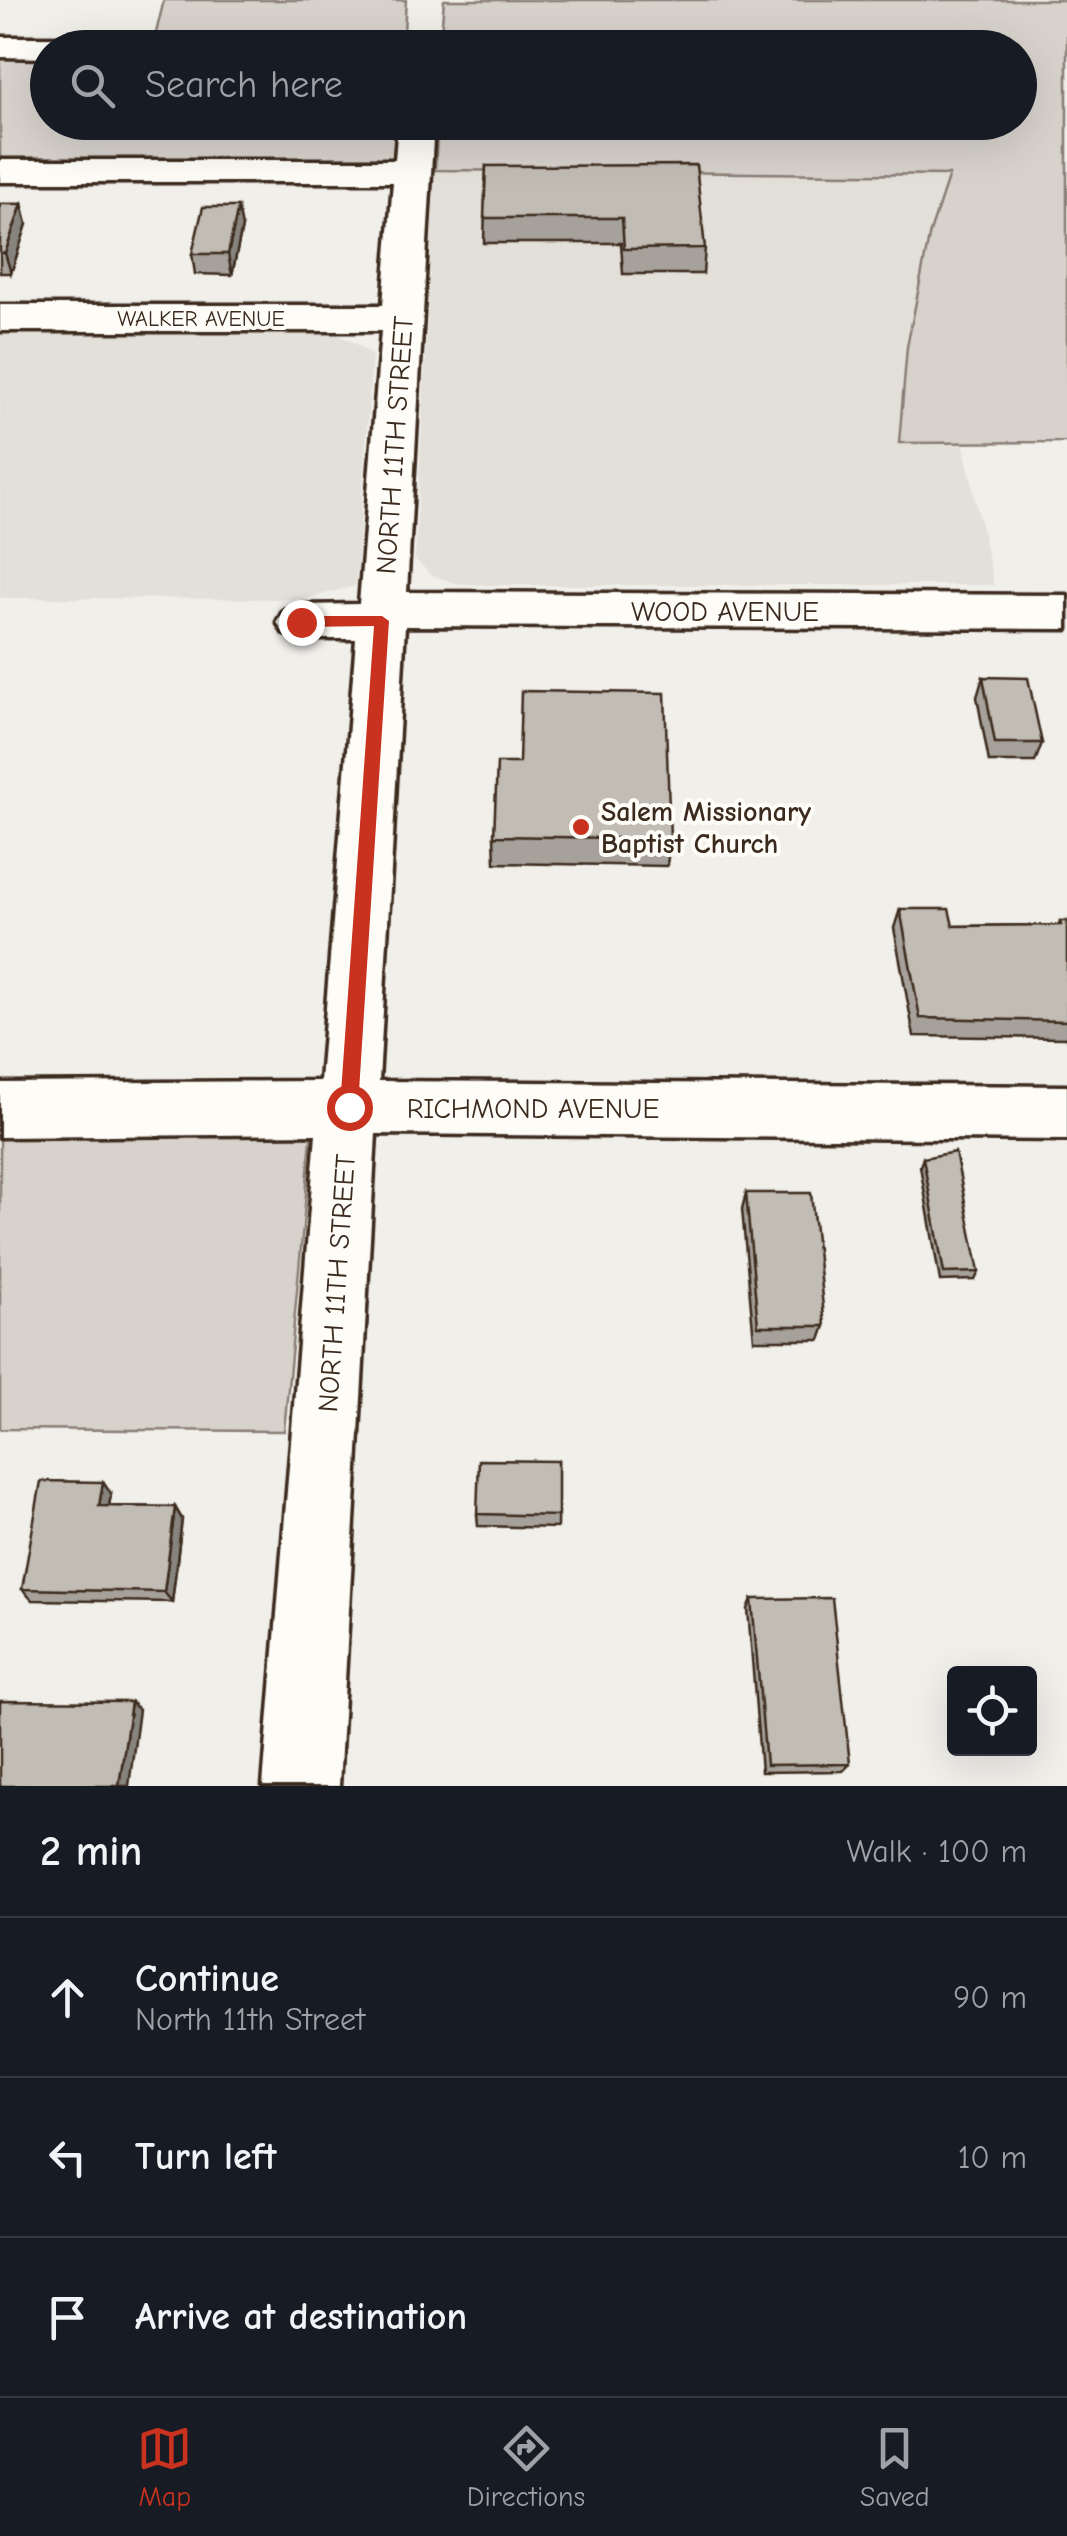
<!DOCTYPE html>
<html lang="en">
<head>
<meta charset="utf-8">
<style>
  :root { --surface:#171b24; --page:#242831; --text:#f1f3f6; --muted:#9ea1a6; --line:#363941; --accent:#c8321e }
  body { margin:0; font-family:"Comic Neue",sans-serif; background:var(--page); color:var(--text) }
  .controls { position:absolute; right:30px; bottom:30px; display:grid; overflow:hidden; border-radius:10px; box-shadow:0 10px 40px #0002 }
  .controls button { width:90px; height:90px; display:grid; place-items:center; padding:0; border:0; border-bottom:2px solid var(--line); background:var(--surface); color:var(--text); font:50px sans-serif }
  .stop { position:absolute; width:30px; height:30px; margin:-22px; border:8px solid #c8321e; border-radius:50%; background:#fff }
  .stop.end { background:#c8321e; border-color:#fff; box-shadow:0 2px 10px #0008 }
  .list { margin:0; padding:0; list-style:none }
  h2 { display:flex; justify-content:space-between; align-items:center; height:130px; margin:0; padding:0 40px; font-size:42px }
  h2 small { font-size:32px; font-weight:400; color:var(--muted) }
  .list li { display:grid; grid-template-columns:65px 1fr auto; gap:30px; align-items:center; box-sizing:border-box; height:160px; padding:0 40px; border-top:2px solid var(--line) }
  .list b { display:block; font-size:38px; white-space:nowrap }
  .list p { margin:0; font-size:32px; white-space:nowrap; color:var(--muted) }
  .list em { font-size:32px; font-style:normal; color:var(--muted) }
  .icon { flex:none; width:55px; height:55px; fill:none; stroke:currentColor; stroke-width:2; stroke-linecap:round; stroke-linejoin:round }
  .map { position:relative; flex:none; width:1067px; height:1786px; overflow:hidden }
  .search { position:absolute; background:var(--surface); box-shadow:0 10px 40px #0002; left:30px; right:30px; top:30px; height:110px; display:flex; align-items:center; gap:25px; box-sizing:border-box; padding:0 35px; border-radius:55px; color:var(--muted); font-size:38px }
  .sheet { height:610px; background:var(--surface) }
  nav { display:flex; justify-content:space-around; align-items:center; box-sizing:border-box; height:140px; border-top:2px solid var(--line); background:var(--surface); font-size:28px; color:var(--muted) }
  nav a { display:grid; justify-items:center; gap:5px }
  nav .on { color:var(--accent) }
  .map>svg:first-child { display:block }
  .built { fill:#e3e0da }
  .green { fill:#d7d2cc; stroke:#897e75; stroke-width:2.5 }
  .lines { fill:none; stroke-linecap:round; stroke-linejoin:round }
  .minor-casing { stroke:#3b2a1e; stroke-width:7 }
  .minor { fill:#fdfcf7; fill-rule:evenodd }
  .wall { fill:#a6a29b; stroke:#3b2a1e; stroke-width:2.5 }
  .shaded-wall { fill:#87847e; stroke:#3b2a1e; stroke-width:2.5 }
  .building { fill:#c1bcb4; stroke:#3b2a1e; stroke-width:2.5 }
  .route { fill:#c8321e }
  .poi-dot { fill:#c8321e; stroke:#fdfcf7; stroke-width:4 }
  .labels { text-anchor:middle; stroke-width:8; stroke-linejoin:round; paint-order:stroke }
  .far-street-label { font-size:22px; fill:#3b2a1e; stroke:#fdfcf7 }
  .street-label { font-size:28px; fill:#3b2a1e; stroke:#fdfcf7 }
  .poi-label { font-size:28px; font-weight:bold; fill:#3b2a1e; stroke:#fdfcf7; text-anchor:start }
</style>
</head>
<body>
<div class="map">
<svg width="1067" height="1786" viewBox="0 0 1067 1786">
  <rect width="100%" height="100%" fill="#f1efea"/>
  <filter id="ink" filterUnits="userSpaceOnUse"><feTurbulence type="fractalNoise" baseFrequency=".01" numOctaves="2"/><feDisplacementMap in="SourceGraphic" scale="20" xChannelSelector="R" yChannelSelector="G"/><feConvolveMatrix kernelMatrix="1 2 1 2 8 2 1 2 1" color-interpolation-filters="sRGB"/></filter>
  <g filter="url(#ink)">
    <path class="built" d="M435,170l515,5 -20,57 -31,211 64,-1 31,143h-506l-33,-2 -24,-8 -16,-16z
      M0,335h338l19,9 15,12 -16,230 -52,13 -304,-1z"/>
    <path class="green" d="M164,0h242l-2,31 -11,6h-238z
      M444,0h623v442l-168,1 8,-96 23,-115 19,-57 -514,-5 3,-47 582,-1v-74h-403l6,-13 -170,2 -12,-4z
      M0,54h47l1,68 349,1 -5,43 -392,-2z
      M312,1129l-28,302 -284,-2v-299z"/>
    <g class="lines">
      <g class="minor-casing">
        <path id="minor" d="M0,37l569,1 12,3 5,7h-538v10l-48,-1z
          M398,122h36l-27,470 660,3v34l-662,-3 -26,455 688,5v54l-691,-6 -37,652h-76l53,-652 -316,3v-54l320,-2 36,-442h-55l-17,-5 -7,-12 7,-12 17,-5 58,-1 22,-273h-381v-26h383l10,-123h-393v-22h395z"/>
      </g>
      <use href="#minor" class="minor"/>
    </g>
    <path class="wall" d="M486,166l219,82 -2,26h-80l-2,-31h-137z
      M0,204h22l5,20 -16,49h-11z
      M242,227l-10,48 -37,-1 -3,-20z
      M983,677l59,66 -7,19h-46l-12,-65z
      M519,763l151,76 -3,27 -172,-3 -1,-27z
      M900,909l53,17 106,-1 1,-4h7v117l-153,-2 -20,-108z
      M923,1158l56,114 -4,8 -35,1 -20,-115z
      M746,1193l79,133 -5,14h-66l-12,-131z
      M558,1461l-1,67 -79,-2 -1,-12z
      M111,1494l-2,12 66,1 7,12 -10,83 -140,-2 -10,-11z
      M752,1599l98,165 -7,7 -82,1 -13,-163z"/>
    <path class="shaded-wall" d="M22,204l5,20 -16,49 -6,-20z
      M238,207l4,20 -10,48 -4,-21z
      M103,1482l8,12 -4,24 -8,-12z
      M175,1507l7,12 -10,83 -8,-10z
      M131,1702l8,8 -10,76h-10z"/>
    <path class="building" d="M696,165l9,83 -81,1 -2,-31h-138l2,-52z
      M0,204h22l-17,49h-5z
      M203,207h35l-10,47h-36z
      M983,677l45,1 14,65h-47z
      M521,691l144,2 5,146 -176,-3 3,-73h22z
      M900,909h49l4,17 108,-1 -1,-4h7v100l-147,-3z
      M955,1152l24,120 -35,1 -21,-115z
      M746,1193h65l14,133h-67z
      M479,1460l79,1v55l-81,-2z
      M41,1481l62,1 -4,24 76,1 -11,85 -142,-3z
      M832,1598l18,166 -84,1 -14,-166z
      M0,1701l131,1 -12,84h-119z"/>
  </g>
  <path class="route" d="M301,616h81l7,5 -31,486 -9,8 -9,-8 34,-481 -73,1 -7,-5z"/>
  <circle class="poi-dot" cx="581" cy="827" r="10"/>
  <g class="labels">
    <g class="far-street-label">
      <text x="201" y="326">WALKER AVENUE</text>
    </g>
    <g class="street-label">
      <text transform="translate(394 445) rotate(-86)" y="10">NORTH 11TH STREET</text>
      <text x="725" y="621">WOOD AVENUE</text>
      <text x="533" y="1118">RICHMOND AVENUE</text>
      <text transform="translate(336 1283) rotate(-86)" y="10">NORTH 11TH STREET</text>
    </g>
    <g class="poi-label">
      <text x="601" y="821">Salem Missionary<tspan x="601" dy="32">Baptist Church</tspan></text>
    </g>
  </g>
</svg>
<div class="controls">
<button><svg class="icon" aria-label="locate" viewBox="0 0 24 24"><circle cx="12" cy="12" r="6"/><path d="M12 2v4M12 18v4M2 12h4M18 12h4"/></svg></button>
</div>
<div class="stop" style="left:349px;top:1107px"></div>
<div class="stop end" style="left:301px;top:622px"></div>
<div class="search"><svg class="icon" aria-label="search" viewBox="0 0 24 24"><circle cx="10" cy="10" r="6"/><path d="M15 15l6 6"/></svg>Search here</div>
</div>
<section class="sheet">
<h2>2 min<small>Walk · 100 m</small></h2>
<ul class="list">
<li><svg class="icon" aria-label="ahead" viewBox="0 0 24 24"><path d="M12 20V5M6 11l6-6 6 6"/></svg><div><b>Continue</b><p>North 11th Street</p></div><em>90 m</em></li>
<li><svg class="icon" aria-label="left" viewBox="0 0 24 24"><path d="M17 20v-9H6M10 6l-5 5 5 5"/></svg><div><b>Turn left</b></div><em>10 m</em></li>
<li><svg class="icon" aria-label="arrive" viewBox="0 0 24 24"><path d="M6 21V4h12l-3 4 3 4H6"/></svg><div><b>Arrive at destination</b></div></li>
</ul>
</section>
<nav>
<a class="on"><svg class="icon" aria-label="map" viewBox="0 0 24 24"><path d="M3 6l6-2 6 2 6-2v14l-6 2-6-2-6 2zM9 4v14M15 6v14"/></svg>Map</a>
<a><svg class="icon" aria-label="directions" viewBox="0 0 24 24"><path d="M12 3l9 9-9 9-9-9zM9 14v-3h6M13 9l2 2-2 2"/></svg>Directions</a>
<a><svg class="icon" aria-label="saved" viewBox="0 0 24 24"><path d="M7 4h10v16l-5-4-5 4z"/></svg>Saved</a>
</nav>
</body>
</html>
